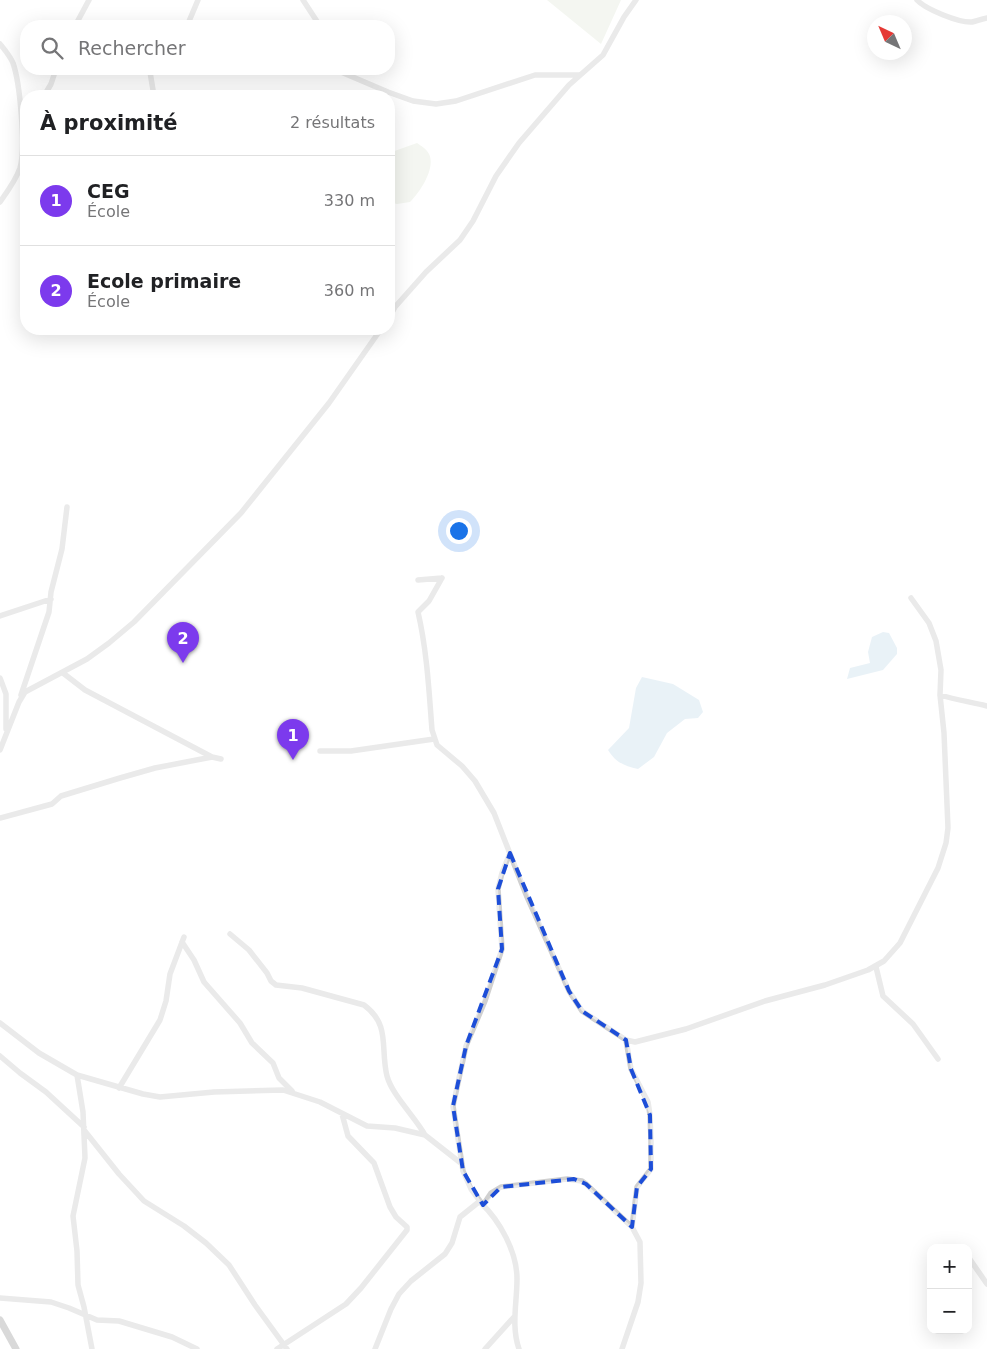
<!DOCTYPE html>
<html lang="fr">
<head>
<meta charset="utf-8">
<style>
  :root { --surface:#fff; --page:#f2f2f2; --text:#202124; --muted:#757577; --line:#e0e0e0; --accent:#7c3aed }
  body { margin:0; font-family:"DejaVu Sans",sans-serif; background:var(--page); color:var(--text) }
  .controls { position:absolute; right:15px; bottom:15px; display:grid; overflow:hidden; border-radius:10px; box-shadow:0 5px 20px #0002 }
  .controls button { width:45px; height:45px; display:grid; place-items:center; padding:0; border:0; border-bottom:1px solid var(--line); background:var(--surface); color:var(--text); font:25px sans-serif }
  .compass { position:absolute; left:867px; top:15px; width:45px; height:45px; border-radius:50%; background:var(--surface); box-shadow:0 5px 20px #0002; rotate:316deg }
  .you { position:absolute; left:458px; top:530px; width:18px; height:18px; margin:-12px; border:4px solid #fff; border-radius:50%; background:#1a73e8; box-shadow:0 0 0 8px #1a73e833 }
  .badge { display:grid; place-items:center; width:32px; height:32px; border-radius:50%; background:var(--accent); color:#fff; font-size:16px; font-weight:700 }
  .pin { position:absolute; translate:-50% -41px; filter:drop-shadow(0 1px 2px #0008) }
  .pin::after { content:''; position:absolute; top:26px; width:18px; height:15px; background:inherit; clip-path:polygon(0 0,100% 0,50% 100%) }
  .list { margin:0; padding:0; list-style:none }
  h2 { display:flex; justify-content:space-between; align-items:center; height:65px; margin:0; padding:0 20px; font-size:21px }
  h2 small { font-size:16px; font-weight:400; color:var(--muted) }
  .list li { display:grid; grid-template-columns:32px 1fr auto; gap:15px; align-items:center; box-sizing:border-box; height:90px; padding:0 20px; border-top:1px solid var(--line) }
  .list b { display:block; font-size:19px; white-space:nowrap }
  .list p { margin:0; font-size:16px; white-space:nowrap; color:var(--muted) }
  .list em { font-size:16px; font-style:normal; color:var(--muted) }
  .icon { flex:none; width:28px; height:28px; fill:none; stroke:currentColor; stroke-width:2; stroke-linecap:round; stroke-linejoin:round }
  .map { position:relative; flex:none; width:987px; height:1349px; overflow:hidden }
  .search { position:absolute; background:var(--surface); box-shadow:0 5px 20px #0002; left:20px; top:20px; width:375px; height:55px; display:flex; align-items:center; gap:12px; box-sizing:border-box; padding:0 18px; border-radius:20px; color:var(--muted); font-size:19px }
  .panel { position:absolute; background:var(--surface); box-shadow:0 5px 20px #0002; left:20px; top:90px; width:375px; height:245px; border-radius:20px }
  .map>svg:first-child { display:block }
  .green { fill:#e6ecdf }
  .water { fill:#cfe2ee }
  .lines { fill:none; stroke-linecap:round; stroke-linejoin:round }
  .minor { stroke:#d0d0d0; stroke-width:5.5 }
  .major { stroke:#ababab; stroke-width:7 }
  .marked { fill:none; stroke:#1d4ed8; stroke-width:4; stroke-dasharray:10 6; stroke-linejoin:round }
</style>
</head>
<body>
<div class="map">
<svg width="987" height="1349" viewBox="0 0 987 1349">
  <rect width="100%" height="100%" fill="#fff"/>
  <path class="green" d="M547,0h74l-20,44z
    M417,143c4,3 9,5 12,11 7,14 -9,38 -19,48l-13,2 -8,-2v-49z"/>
  <path class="water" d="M883,632l6,1 8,15v6l-14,16 -36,9 3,-11 20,-5 -2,-11 4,-15z
    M642,677l31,7 26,16 4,12 -5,6 -13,1 -18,14 -13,24 -16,12c-13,-3 -22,-6 -30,-19l21,-22 7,-40z"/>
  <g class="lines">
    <path class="minor" d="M303,0l17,26
      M917,0c8,9 42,23 55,22 4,-1 10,-3 15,-4
      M75,26l14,-26
      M187,26l11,-26
      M0,44c5,6 10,12 13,19 7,20 13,85 7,105 -4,12 -13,24 -20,34
      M150,69v3l4,24
      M334,69l54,23 25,9 23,3 20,-3 79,-26h44
      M44,96l7,-12 5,-15
      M389,318l6,-11 31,-35 34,-32 13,-19 23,-45 23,-33 50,-58 34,-30 21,-38 12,-17
      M442,578l-13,23 -11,11c9,39 11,79 14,118l5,15 25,21 13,15 19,32 33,84 42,94 13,20 44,29 9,2 51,-13 79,-28 60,-16 43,-15 16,-9 16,-18 38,-75 8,-25 2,-15 -4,-95 -4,-38 1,-25 -5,-29 -7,-18 -18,-25
      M418,580l24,-2
      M0,616l51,-17
      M63,673l22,17 127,67 9,2
      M0,678l6,16v35
      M21,695l28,-83 2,-20 11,-43 5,-42
      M940,695c16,5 31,7 47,11
      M0,750l19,-48 6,-10 62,-33 22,-16 25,-21 107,-109 88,-110 52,-74
      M320,751h31l83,-12
      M0,818l52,-14 9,-8 59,-18 35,-10 57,-11
      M230,934l19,16 18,23 4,8 5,4 26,3 62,17c27,20 16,43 23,71 5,19 28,41 38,59
      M182,942l12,18 10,22 36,41 12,20 21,20 6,15 13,13
      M876,967l7,29 30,28 25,35
      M0,1023l39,30 38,22 66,19 17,3 54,-5 69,-2 37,12 47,24 28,2 30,7 37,29
      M626,1040l5,29 17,33 2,13 1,26v28l-14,18 -5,40
      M0,1056l20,17 26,19 38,35
      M77,1075l6,37 2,46 -12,58 4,35 1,34 6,22 8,42
      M119,1088l41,-68 6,-19 4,-27 14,-37
      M84,1130l35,44 25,27 40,25 22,17 23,22 26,40 32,44
      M481,1203c19,18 36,49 36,76 0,24 -6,47 2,70
      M483,1205l8,-12 10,-6 66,-8 15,2 4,3 46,43 8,15 1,41 -3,19 -16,47
      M969,1258l18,26
      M0,1298l51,4 18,6 28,12 22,1 53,16 25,12
      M277,1349l69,-45 15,-16 46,-58v-3l-11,-10 -6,-10 -16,-44 -26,-27 -6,-22
      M375,1349l16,-40 8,-15 12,-13 34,-27 7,-11 8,-26 20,-16 -9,-12 -8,-18 -10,-65 13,-60 19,-45 17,-52 -4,-60 4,-16 8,-20
      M485,1349l29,-32"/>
    <path class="major" d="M0,1320l16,29"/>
  </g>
  <path d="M0 0H987V1349H0ZM510,853l59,138 13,20 44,29 5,29 19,46 1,54 -14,18 -5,40 -46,-43 -12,-5 -73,8 -18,18 -20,-34 -10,-65 13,-60 36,-97 -4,-60z" fill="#fff" fill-opacity=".55" fill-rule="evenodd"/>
  <path class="marked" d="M510,853l59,138 13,20 44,29 5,29 19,46 1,54 -14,18 -5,40 -46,-43 -12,-5 -73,8 -18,18 -20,-34 -10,-65 13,-60 36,-97 -4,-60z"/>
</svg>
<div class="controls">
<button>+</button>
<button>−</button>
</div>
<svg class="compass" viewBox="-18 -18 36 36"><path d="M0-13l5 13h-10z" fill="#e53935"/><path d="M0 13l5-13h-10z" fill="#757577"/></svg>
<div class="you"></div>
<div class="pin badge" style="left:293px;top:760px">1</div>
<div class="pin badge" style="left:183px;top:663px">2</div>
<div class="search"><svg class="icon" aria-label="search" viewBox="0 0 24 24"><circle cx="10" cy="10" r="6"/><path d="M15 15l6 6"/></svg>Rechercher</div>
<section class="panel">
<h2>À proximité<small>2 résultats</small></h2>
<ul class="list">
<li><span class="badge">1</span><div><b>CEG</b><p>École</p></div><em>330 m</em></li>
<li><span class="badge">2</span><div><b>Ecole primaire</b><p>École</p></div><em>360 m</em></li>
</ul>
</section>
</div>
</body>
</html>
